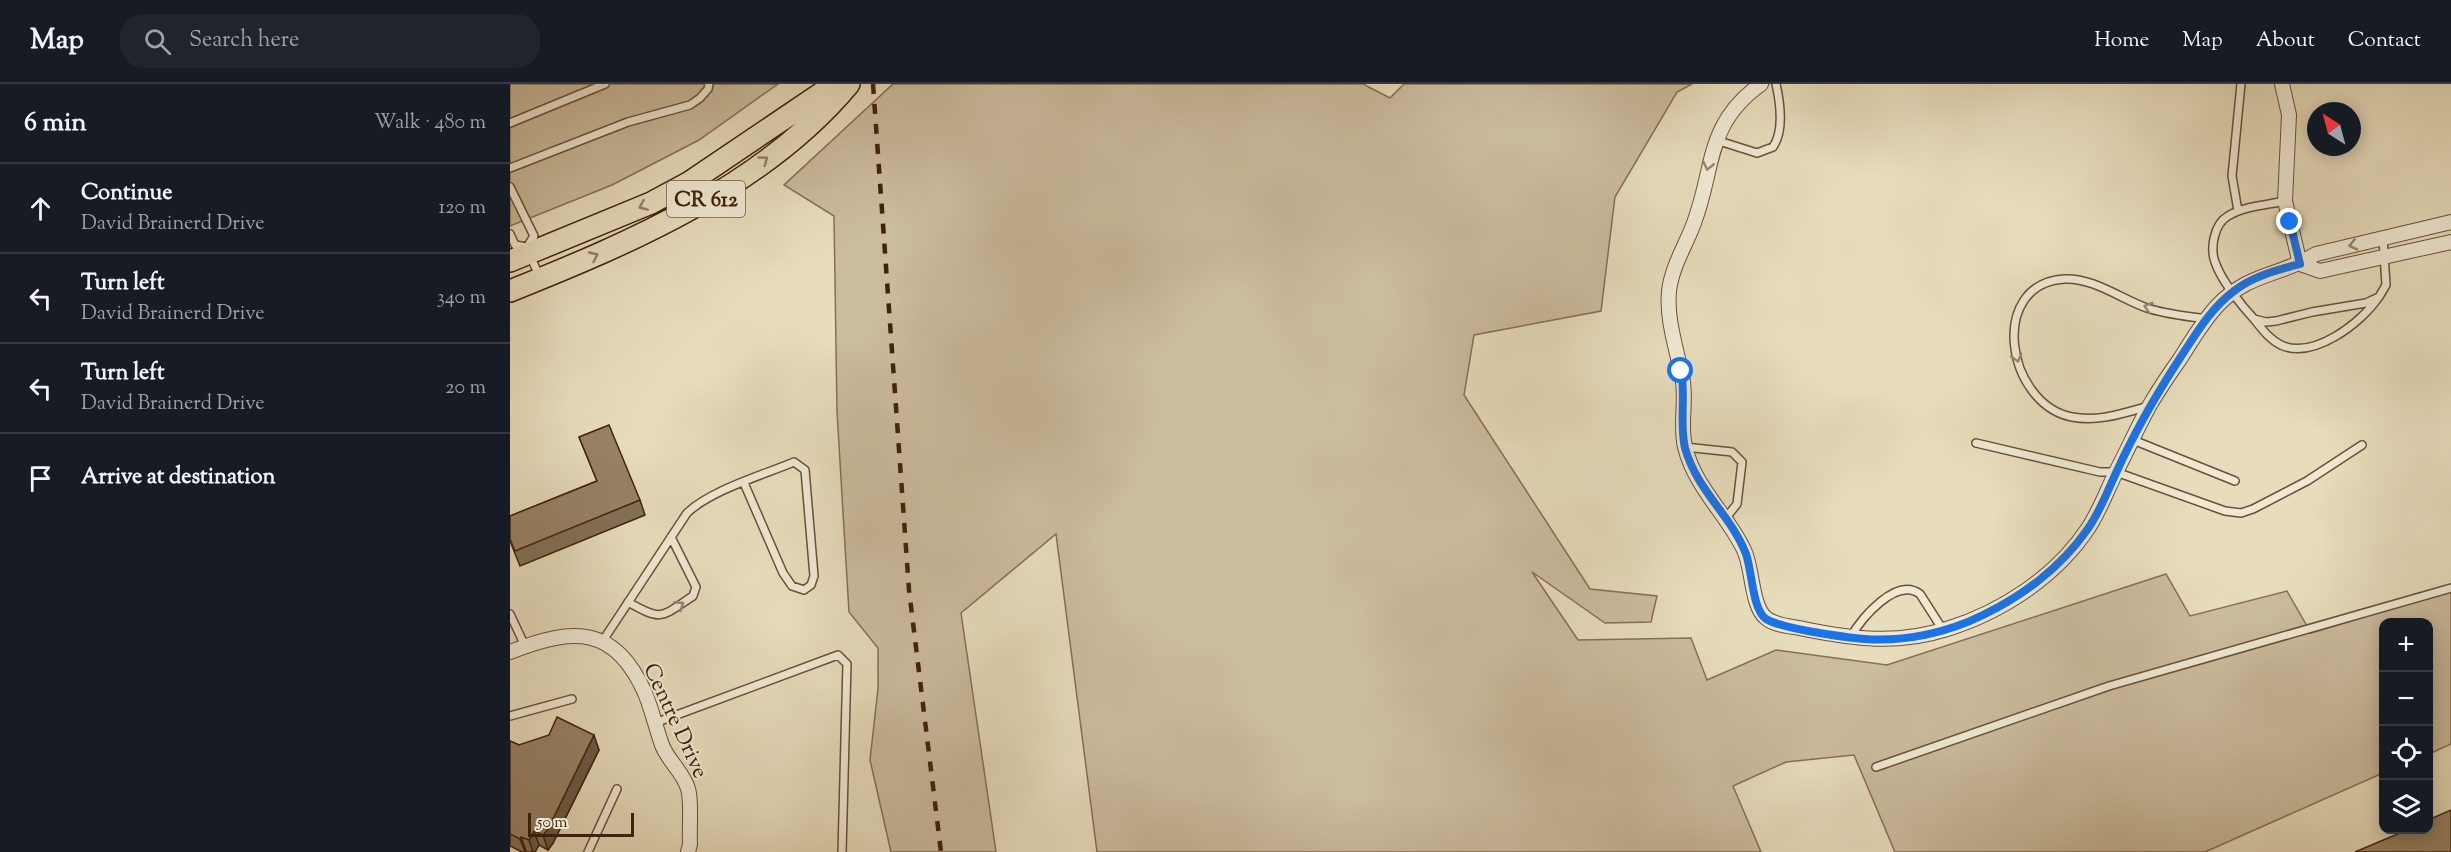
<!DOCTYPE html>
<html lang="en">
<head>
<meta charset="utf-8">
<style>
  :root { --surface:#171b24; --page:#20242c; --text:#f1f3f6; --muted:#9ea1a6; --line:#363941 }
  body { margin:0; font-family:"Sorts Mill Goudy",serif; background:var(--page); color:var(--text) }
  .controls { position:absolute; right:18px; bottom:18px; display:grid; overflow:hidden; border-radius:12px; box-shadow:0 3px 15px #0003 }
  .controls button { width:54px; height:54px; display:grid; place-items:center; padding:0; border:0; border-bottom:2px solid var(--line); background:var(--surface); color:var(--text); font:30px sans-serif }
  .compass { position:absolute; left:1797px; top:18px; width:54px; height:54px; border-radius:50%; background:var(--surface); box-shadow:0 3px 15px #0003; rotate:324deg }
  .scale { position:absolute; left:18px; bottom:15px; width:106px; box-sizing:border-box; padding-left:6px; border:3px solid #41220b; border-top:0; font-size:16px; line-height:21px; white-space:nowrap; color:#41220b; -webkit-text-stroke:4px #efe8d3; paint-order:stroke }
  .stop { position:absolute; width:18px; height:18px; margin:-14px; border:4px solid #1a73e8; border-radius:50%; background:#fff }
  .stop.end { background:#1a73e8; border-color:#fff; box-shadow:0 2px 6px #0008 }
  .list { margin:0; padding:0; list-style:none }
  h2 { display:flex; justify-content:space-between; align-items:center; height:78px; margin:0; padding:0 24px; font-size:26px }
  h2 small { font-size:20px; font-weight:400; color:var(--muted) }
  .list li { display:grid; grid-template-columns:39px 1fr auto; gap:18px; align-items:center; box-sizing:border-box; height:90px; padding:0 24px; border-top:2px solid var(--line) }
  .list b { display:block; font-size:22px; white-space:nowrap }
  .list p { margin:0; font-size:20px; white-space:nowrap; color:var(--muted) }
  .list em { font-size:20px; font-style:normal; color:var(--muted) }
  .icon { flex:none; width:33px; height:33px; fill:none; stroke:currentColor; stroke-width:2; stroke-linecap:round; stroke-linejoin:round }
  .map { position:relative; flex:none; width:1941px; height:768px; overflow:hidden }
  header { display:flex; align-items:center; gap:36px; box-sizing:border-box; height:84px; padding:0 30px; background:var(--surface); border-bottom:2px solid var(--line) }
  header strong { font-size:28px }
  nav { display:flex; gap:33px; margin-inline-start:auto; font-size:21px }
  .search { width:420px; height:54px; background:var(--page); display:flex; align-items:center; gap:15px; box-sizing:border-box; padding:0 21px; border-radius:24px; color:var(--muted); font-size:22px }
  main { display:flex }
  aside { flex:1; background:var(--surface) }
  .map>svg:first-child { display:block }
  .green { fill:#cbbc9e; stroke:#866f54; stroke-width:1.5 }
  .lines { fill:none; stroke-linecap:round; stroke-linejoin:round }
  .service-casing { stroke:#6a5037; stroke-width:10 }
  .minor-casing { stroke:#6a5037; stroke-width:16 }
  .primary-casing { stroke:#41220b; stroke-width:24 }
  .service { stroke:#efe8d3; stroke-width:7 }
  .minor { stroke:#efe8d3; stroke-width:14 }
  .primary { stroke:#e7dcbc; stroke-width:21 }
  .rail { stroke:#41220b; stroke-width:4.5; stroke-dasharray:10 10; stroke-linecap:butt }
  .wall { fill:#827159; stroke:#41220b; stroke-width:1.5 }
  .shaded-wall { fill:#6a5c48; stroke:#41220b; stroke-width:1.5 }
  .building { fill:#978367; stroke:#41220b; stroke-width:1.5 }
  .oneway { stroke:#947f64 }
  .oneway2 { stroke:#98856f }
  .route { stroke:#1a73e8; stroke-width:8 }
  .labels { text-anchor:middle; stroke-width:4.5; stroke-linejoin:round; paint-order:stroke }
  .shield { fill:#efe8d3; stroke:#755d47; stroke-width:1.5 }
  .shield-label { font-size:21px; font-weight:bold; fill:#41220b }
  .street-label { font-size:22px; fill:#41220b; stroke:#efe8d3 }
</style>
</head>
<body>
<header>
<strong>Map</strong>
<div class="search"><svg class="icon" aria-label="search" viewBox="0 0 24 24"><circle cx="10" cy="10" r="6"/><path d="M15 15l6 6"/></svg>Search here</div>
<nav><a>Home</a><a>Map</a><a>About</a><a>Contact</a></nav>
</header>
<main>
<aside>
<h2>6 min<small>Walk · 480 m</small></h2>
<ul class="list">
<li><svg class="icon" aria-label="ahead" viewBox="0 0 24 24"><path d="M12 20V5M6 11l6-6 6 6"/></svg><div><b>Continue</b><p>David Brainerd Drive</p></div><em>120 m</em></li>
<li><svg class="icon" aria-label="left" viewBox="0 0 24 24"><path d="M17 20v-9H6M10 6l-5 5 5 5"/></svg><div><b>Turn left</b><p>David Brainerd Drive</p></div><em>340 m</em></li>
<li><svg class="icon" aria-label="left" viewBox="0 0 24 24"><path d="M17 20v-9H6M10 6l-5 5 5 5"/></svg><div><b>Turn left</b><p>David Brainerd Drive</p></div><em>20 m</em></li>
<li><svg class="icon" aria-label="arrive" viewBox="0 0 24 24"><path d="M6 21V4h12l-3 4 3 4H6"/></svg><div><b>Arrive at destination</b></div></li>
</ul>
</aside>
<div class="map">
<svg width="1941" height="768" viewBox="0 0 1941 768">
  <rect width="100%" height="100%" fill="#e7dcbc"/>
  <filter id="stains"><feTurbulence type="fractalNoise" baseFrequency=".00333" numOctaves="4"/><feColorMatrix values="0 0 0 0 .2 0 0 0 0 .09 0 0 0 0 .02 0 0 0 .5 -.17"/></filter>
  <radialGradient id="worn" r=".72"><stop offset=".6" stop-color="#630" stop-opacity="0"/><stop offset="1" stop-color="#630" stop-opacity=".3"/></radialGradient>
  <path class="green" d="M0,0h268l-79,56 -87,45 -102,41z
    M383,0h470l27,14 14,-14h288l-15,8 -62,105 -14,114 -127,24 -10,60 126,194 67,7 -6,26 -46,1 -73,-51 46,68 113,-2 16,42 69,-30 111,15 279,-91 24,42 97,-25 24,42 140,-42v153l-22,10 -1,-132h-44l-1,151 -178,79h-310l-41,-97 -68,7 -53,24 28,66h-664l-41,-318 -95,79 35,239h-105l-21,-92 8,-72v-40l-29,-36 -12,-200 -3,-196 -50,-31z"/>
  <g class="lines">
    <g class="service-casing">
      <path id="service" d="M0,39l95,-39
        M1206,56l41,13 16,-6c11,-16 7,-45 3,-63
        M0,84l118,-46 62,-17 10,-7 8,-9 1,-5
        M0,103l24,49 -7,11
        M1775,117c-18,4 -41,5 -57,15 -14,8 -18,32 -13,46 6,18 26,43 39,57l12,3 10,-1 36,-9 54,-9 13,-6 7,-12 -3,-47
        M1728,127l-6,-35 9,-92
        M0,150l5,11 12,2
        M20,171l10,23
        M1744,235c8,10 15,20 27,26 32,15 80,-22 97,-47
        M1639,322c-25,7 -50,16 -77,11 -66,-13 -85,-134 -7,-138 29,-1 56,20 82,29 18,6 39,8 58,11
        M1623,356l102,41
        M1466,359l124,29h16l109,39 16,2 12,-4 54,-28 55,-36
        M1175,363l47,5 10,10 -5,42 -12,15
        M118,518c35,20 33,15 65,-6l3,-9 -25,-50
        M0,530l15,32
        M1340,554c11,-19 46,-62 70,-44l23,36
        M92,558l85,-129c24,-23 76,-38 107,-51l11,8 9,106 -3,9 -7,5 -12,-4 -9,-13 -39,-90
        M0,632l62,-17
        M145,639l183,-68 9,9 -5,188
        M1366,683l233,-81 342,-98
        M78,768l29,-63"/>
    </g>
    <g class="minor-casing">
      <path id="minor" d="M1251,0c-56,40 -46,83 -67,139 -8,22 -22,43 -25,68 -3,30 9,61 14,91 3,22 -3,43 2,65 10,41 42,67 59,103 9,18 7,56 22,68 9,8 26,8 38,11 50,10 92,16 143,0 55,-17 110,-53 142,-102 12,-19 19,-39 29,-59 11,-21 21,-44 33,-65 9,-15 19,-30 29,-44 12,-19 23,-38 38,-54 32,-33 63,-29 98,-51l135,-32
        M1772,0l7,31 -4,86 15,63
        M1790,180l20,7 131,-29
        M0,568c63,-25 105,-27 135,41 7,17 11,35 17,52 6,16 22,28 26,44 4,11 1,41 2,55l-2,8"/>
    </g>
    <g class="primary-casing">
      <path id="primary" d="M0,177l141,-58 39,-21 145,-98
        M0,207c120,-48 254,-105 339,-207"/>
    </g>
    <use href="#service" class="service"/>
    <use href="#minor" class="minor"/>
    <use href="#primary" class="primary"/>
    <path class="rail" d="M363,0l36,506 32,262"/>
  </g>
  <path class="wall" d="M69,353l61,63 5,15 -125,51 -10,-25v-25l87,-35z
    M0,657l9,4 80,5 -46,93 -5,7 -9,-5 -4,7h-13l-12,-6z"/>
  <path class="shaded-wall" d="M84,651l5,15 -46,93 -5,7 -5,-15z
    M24,747l5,14 -4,7h-2l-4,-12z
    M11,753l5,14v1h-1l-5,-13z"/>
  <path class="building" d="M99,341l31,75 -125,51 -5,-12v-23l87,-35 -18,-44z
    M47,633l37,18 -46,94 -5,6 -9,-4 -5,9 -8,-3 -1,2 -10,-5v-93l9,4 30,-10z
    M1941,726v42h-96l52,-22h21v-10z"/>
  <defs><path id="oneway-chevron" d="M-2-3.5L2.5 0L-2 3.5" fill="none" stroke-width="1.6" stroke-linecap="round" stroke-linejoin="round" transform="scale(1.5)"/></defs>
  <g class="oneway">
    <use href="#oneway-chevron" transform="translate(254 76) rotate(-36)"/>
    <use href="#oneway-chevron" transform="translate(133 122) rotate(157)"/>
    <use href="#oneway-chevron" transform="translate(84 172) rotate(-25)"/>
  </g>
  <g class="oneway2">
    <use href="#oneway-chevron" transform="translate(1198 82) rotate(103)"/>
    <use href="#oneway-chevron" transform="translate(1843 161) rotate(167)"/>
    <use href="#oneway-chevron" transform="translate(1638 223) rotate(-162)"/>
    <use href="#oneway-chevron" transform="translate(1507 274) rotate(74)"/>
    <use href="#oneway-chevron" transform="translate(170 521) rotate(-33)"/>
  </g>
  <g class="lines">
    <path class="route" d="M1171,287c5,25 -2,51 4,77 12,43 46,67 61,106 6,16 6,55 20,65 17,10 77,18 98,20 40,3 83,-6 119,-24 40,-19 78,-48 104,-85 13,-18 20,-38 29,-57 18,-40 40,-78 64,-115 16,-24 30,-49 54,-67 19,-15 43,-21 66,-27l-10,-42"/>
  </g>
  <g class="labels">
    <rect class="shield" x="157" y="97" width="78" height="36" rx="4.5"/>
    <g class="shield-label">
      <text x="196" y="122">CR 612</text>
    </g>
    <g class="street-label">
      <text transform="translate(167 636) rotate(65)" y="8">Centre Drive</text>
    </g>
  </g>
  <rect width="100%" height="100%" filter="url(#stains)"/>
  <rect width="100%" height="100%" fill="url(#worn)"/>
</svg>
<div class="controls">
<button>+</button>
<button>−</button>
<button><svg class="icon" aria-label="locate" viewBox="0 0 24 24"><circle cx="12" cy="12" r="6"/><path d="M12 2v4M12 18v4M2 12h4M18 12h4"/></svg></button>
<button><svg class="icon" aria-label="layers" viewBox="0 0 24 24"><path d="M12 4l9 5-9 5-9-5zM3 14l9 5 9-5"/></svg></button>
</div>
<svg class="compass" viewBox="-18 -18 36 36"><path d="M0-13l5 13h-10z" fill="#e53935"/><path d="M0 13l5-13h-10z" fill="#9ea1a6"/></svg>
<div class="scale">50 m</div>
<div class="stop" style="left:1171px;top:287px"></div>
<div class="stop end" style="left:1780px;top:138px"></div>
</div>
</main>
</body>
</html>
